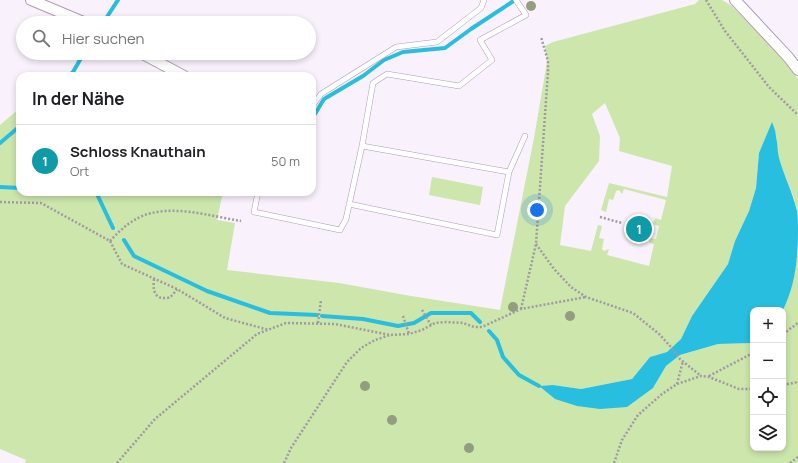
<!DOCTYPE html>
<html lang="de">
<head>
<meta charset="utf-8">
<style>
  :root { --surface:#fff; --page:#f6f6f6; --text:#202124; --muted:#757577; --line:#e0e0e0; --accent:#b45309 }
  body { margin:0; font-family:Manrope,sans-serif; background:var(--page); color:var(--text) }
  .controls { position:absolute; right:12px; bottom:12px; display:grid; overflow:hidden; border-radius:8px; box-shadow:0 2px 6px #0003 }
  .controls button { width:36px; height:36px; display:grid; place-items:center; padding:0; border:0; border-bottom:1px solid var(--line); background:var(--surface); color:var(--text); font:20px sans-serif }
  .you { position:absolute; left:537px; top:210px; width:14px; height:14px; margin:-10px; border:3px solid #fff; border-radius:50%; background:#1a73e8; box-shadow:0 0 0 6px #1a73e833 }
  .badge { display:grid; place-items:center; width:26px; height:26px; border-radius:50%; background:var(--accent); color:#fff; font-size:13px; font-weight:700 }
  .pin { position:absolute; translate:-50% -50%; border:2px solid #fff; box-shadow:0 1px 4px #0006 }
  .list { margin:0; padding:0; list-style:none }
  h2 { display:flex; justify-content:space-between; align-items:center; height:52px; margin:0; padding:0 16px; font-size:17px }
  h2 small { font-size:13px; font-weight:400; color:var(--muted) }
  .list li { display:grid; grid-template-columns:26px 1fr auto; gap:12px; align-items:center; box-sizing:border-box; height:72px; padding:0 16px; border-top:1px solid var(--line) }
  .list b { display:block; font-size:15px; white-space:nowrap }
  .list p { margin:0; font-size:13px; white-space:nowrap; color:var(--muted) }
  .list em { font-size:13px; font-style:normal; color:var(--muted) }
  .icon { flex:none; width:22px; height:22px; fill:none; stroke:currentColor; stroke-width:2; stroke-linecap:round; stroke-linejoin:round }
  .map { position:relative; flex:none; width:798px; height:463px; overflow:hidden }
  .search { position:absolute; background:var(--surface); box-shadow:0 2px 6px #0003; left:16px; top:16px; width:300px; height:44px; display:flex; align-items:center; gap:10px; box-sizing:border-box; padding:0 14px; border-radius:22px; color:var(--muted); font-size:15px }
  .panel { position:absolute; background:var(--surface); box-shadow:0 2px 6px #0003; left:16px; top:72px; width:300px; height:124px; border-radius:12px }
  .map>svg:first-child { display:block }
  .green { fill:#cce6ac; fill-rule:evenodd }
  .water { fill:#28bedf }
  .lines { fill:none; stroke-linecap:round; stroke-linejoin:round }
  .stream { stroke:#28bedf; stroke-width:4 }
  .lane-casing { stroke:#af9cb4; stroke-width:6 }
  .street-casing { stroke:#af9cb4; stroke-width:12 }
  .path { stroke:#a199a3; stroke-width:2.5; stroke-dasharray:2 2; stroke-linecap:butt }
  .lane { stroke:#fff; stroke-width:5 }
  .street { stroke:#fff; stroke-width:10 }
  .tree { fill:#939d7f }
</style>
</head>
<body>
<div class="map">
<svg width="798" height="463" viewBox="0 0 798 463">
  <rect width="100%" height="100%" fill="#f9f1fc"/>
  <path class="green" d="M699,0h23l10,6 53,55 13,18v138c-2,-22 -15,-42 -21,-63 -1,-6 0,-11 -1,-16 0,-5 -2,-11 -4,-15l-13,30 -3,35 -7,23 -14,30 -7,23 -36,52 -11,23 -14,13 -17,5 -18,22 -51,10 -28,-4 -14,1 16,13 98,-11 13,-22 14,-11 38,-11 35,-1v105h30v-138c9,-18 12,-38 15,-59v212h-773l1,-3 -26,-11v-324l20,-17v84h203l-6,28 18,3 -8,47 112,13 72,13 89,14 34,-172 13,-76 -2,-16 8,-4 142,-38zM605,103l15,35 -1,13 53,15 -5,31 -58,-14 -8,27 5,2 3,-13 4,1 3,-9 3,-1 3,4 2,-5 42,11 -5,20 -6,-2 -2,6 6,2 -3,13 -6,-1 -1,5 5,1 -5,22 -42,-11 2,-6 -5,2 -2,-2 2,-10 -5,-1 3,-12 -4,-1 -7,26 -31,-6 5,-39 34,-45 1,-25 -8,-22z
    M432,177l51,10 -3,18 -51,-10z"/>
  <path class="water" d="M772,122c2,5 4,10 4,15 2,7 1,14 3,21 5,18 14,35 18,53 1,6 1,14 1,21 0,27 -3,54 -15,78h-30v33l-35,1 -38,11 -14,11 -13,22 -26,19 -27,2 -23,-3 -22,-7 -16,-13 14,-1 28,4 51,-10 18,-22 17,-5 14,-13 11,-23 36,-52 7,-23 14,-30 7,-23 3,-35z"/>
  <g class="lines">
    <path class="stream" d="M103,23l15,-23
      M69,76l4,-4 11,-19
      M312,119l12,-20 39,-23 21,-16 19,-8 42,-4 26,-19 44,-29
      M0,143l20,-17
      M0,187l20,1
      M63,192l25,1 6,-1
      M96,192l17,36
      M124,240l10,16 73,35 63,22 47,2
      M322,316l41,3 35,7 16,-3 17,-10h40l9,9
      M489,331l8,9 6,17 16,18 20,11"/>
    <g class="lane-casing">
      <path id="lane" d="M312,106l9,-12 75,-47 41,-5 44,-34 3,-8
        M362,146l147,26 16,-36
        M258,192l-4,20 86,18 6,-11 16,-73 11,-63 14,-9 72,12 33,-26 -12,-20 46,-25 -10,-15
        M349,204l148,31 12,-63"/>
    </g>
    <g class="street-casing">
      <path id="street" d="M31,0l55,23
        M735,0l54,58 9,12
        M141,53l43,23"/>
    </g>
    <path class="path" d="M706,0l19,31 44,56 29,28
      M0,202l41,1 69,38 12,23 55,25 48,29 44,12
      M600,217l22,6
      M110,241c9,-10 19,-19 32,-25 30,-12 68,0 99,5
      M536,244l18,25 17,18 15,10 47,16 26,21 12,13 9,12 21,17
      M154,279c-1,8 -1,19 10,19 2,0 5,0 6,-1 3,-2 5,-5 7,-8
      M521,309l15,-65 12,-172v-11l-7,-24
      M422,310l9,15
      M403,316l6,18
      M318,323l3,-23
      M783,334l15,-11
      M709,376l44,-23
      M677,384l6,-23
      M783,385l15,-3
      M117,463l38,-44 102,-85 29,-11 49,1 55,11 19,-1 13,-4 13,-7 11,-1 17,1 11,4h8l39,-18 65,-12
      M284,463l7,-15 56,-86 14,-14 14,-8 15,-5
      M614,463l8,-23 16,-25 24,-21 15,-10 24,-8 8,1 30,12h14
      M790,463l8,-6"/>
    <use href="#lane" class="lane"/>
    <use href="#street" class="street"/>
  </g>
  <g class="tree">
    <circle cx="531" cy="6" r="5"/>
    <circle cx="513" cy="307" r="5"/>
    <circle cx="570" cy="316" r="5"/>
    <circle cx="365" cy="386" r="5"/>
    <circle cx="392" cy="420" r="5"/>
    <circle cx="469" cy="448" r="5"/>
  </g>
</svg>
<div class="controls">
<button>+</button>
<button>−</button>
<button><svg class="icon" aria-label="locate" viewBox="0 0 24 24"><circle cx="12" cy="12" r="6"/><path d="M12 2v4M12 18v4M2 12h4M18 12h4"/></svg></button>
<button><svg class="icon" aria-label="layers" viewBox="0 0 24 24"><path d="M12 4l9 5-9 5-9-5zM3 14l9 5 9-5"/></svg></button>
</div>
<div class="you"></div>
<div class="pin badge" style="left:639px;top:229px;background:#0f9aa8">1</div>
<div class="search"><svg class="icon" aria-label="search" viewBox="0 0 24 24"><circle cx="10" cy="10" r="6"/><path d="M15 15l6 6"/></svg>Hier suchen</div>
<section class="panel">
<h2>In der Nähe<small></small></h2>
<ul class="list">
<li><span class="badge" style="background:#0f9aa8">1</span><div><b>Schloss Knauthain</b><p>Ort</p></div><em>50 m</em></li>
</ul>
</section>
</div>
</body>
</html>
